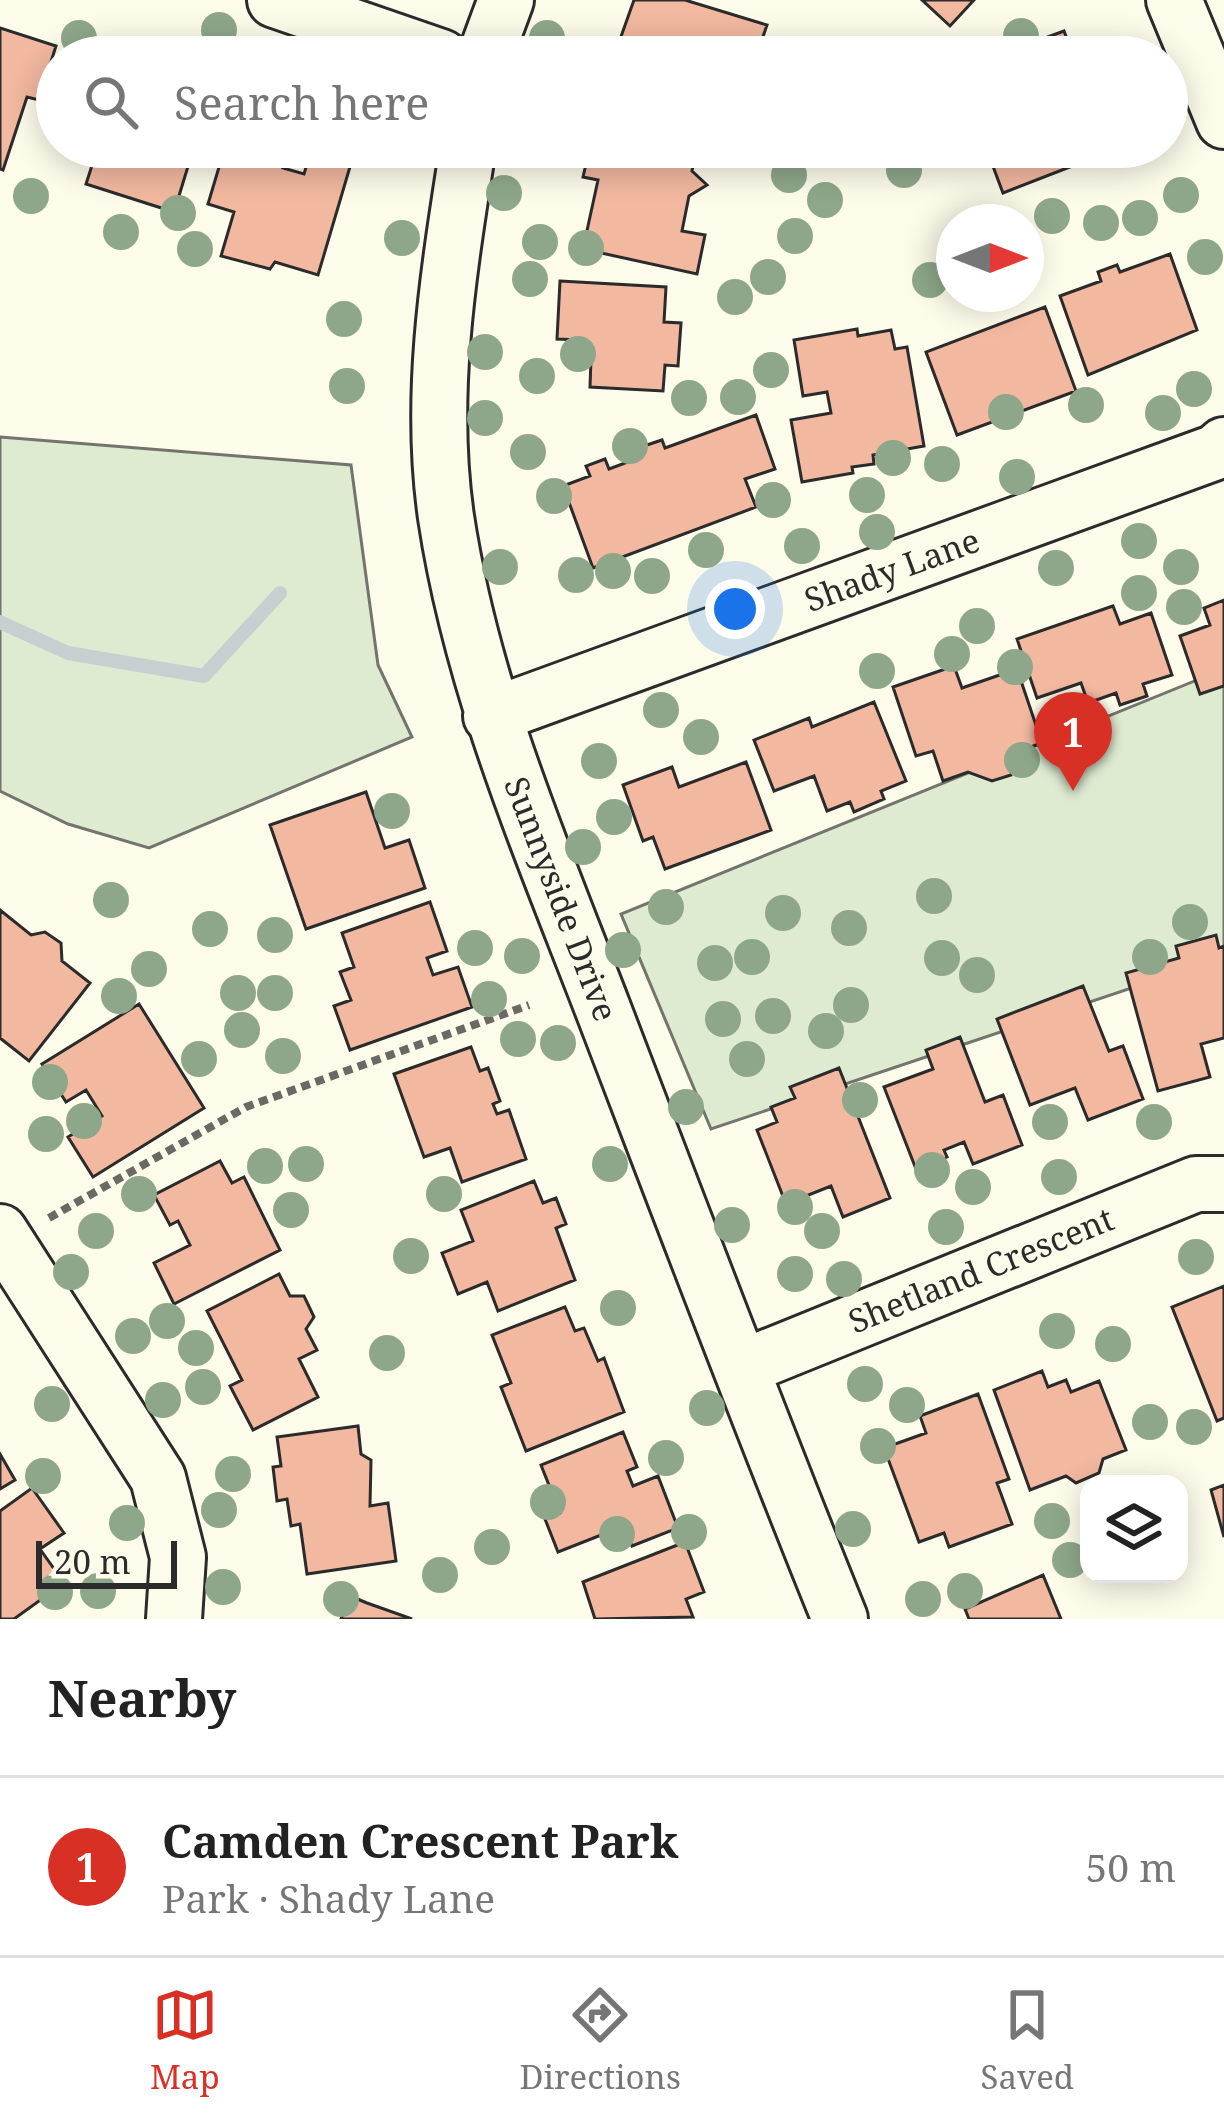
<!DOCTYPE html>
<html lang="en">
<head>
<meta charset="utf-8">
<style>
  :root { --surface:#fff; --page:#f2f2f2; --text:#222; --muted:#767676; --line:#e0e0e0; --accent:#d93025 }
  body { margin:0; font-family:"Noto Serif",serif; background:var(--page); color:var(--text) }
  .controls { position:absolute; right:36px; bottom:36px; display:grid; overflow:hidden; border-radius:24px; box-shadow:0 6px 30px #0003 }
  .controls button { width:108px; height:108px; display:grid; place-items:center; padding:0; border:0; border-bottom:3px solid var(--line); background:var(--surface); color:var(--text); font:60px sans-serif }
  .compass { position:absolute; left:936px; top:204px; width:108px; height:108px; border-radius:50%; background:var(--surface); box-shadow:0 6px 30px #0003; rotate:90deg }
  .scale { position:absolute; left:36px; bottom:30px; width:141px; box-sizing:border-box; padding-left:12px; border:6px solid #2b2b2b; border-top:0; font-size:33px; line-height:42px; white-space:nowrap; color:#2b2b2b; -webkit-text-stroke:9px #fdfbea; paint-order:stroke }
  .you { position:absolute; left:735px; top:609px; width:42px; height:42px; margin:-30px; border:9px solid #fff; border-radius:50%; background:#1a73e8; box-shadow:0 0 0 18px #1a73e833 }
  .badge { display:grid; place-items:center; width:78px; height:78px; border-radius:50%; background:var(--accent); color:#fff; font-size:39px; font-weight:700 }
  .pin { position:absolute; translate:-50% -99px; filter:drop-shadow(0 3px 6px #0008) }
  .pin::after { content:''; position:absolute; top:63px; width:42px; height:36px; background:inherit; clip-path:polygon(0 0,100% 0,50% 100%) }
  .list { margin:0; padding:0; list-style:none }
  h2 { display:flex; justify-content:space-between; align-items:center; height:156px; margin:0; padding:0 48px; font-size:51px }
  h2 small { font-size:39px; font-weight:400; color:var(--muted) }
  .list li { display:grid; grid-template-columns:78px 1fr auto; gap:36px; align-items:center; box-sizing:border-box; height:180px; padding:0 48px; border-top:3px solid var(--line) }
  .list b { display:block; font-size:45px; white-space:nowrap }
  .list p { margin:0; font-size:39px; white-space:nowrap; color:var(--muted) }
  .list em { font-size:39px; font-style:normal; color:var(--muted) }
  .icon { flex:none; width:66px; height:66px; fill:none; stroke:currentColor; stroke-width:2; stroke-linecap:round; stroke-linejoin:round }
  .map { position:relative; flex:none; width:1224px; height:1619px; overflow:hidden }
  .search { position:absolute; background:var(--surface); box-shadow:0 6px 30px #0003; left:36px; right:36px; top:36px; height:132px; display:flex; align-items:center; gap:30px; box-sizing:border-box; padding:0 42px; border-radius:66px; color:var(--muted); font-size:45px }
  .sheet { height:336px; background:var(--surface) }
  nav { display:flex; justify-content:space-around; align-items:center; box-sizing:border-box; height:168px; border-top:3px solid var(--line); background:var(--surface); font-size:33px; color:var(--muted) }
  nav a { display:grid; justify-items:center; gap:6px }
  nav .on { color:var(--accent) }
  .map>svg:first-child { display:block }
  .green { fill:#deebd1; stroke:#74746e; stroke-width:3 }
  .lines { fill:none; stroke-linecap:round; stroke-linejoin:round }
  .stream { stroke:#c7d0d0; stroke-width:14 }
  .building { fill:#f2b8a0; stroke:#2b2b2b; stroke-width:3 }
  .minor-casing { stroke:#2b2b2b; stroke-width:60 }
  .path { stroke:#6a6964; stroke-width:8; stroke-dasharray:9 6; stroke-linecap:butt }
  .minor { stroke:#fdfbea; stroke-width:54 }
  .tree { fill:#8ea78a }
  .labels { text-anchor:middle; stroke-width:9; stroke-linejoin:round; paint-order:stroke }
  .street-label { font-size:33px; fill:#2b2b2b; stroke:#fdfbea }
</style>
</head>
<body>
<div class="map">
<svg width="1224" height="1619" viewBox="0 0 1224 1619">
  <rect width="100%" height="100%" fill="#fdfbea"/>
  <path class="green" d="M0,437l351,28 27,200 34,72 -263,111 -81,-24 -68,-33z
    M1224,669v288l-513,172 -90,-215z"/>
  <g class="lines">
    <path class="stream" d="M0,622l68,31 136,23 76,-83"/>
  </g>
  <path class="building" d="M634,0h51l82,25 -11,32h-106l-32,-12z
    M922,0h52l-24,26z
    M0,28l56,18 -17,54 -12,-3 -24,73 -3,-1z
    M1064,31l10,26h-78l30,-12z
    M98,147h96l-20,65 -88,-28z
    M225,147h65l-7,21 21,6 8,-26 40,12 -34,115 -43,-13 -5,7 -49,-13 13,-44 -26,-8z
    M590,147h107l-5,24 15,14 -18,11 -7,35 23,4 -8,39 -114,-25 15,-69 -15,-3z
    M993,147h102l3,9 -95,37 -15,-40 7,-2z
    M1170,254l27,76 -109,45 -28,-79 41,-15 -3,-9 19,-7 3,7z
    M560,281l106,6 -2,35 17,1 -3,43 -13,-1 -2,26 -73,-4 1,-28h-11l1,-19 -24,-1z
    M1045,307l31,84 -119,44 -31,-83z
    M857,329l1,7 33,-6 4,19 12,-2 17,99 -51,9 1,9 -22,3 1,6 -51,9 -11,-62 40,-7 -4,-21 -24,4 -9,-56z
    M756,415l19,54 -30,10 11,28 -163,61 -30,-82 27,-10 -4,-10 19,-7 4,10 27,-10 -4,-9 30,-10 3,8z
    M1224,600v86l-24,8 -20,-58 30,-11 -6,-17z
    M1113,606l7,18 31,-11 21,62 -29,9 4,12 -27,9 -4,-12 -28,10 -7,-20 -44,15 -20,-59z
    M954,666l8,22 55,-19 25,74 -23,8 -8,24 -19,6 -24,-9 -25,9 -10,-30 -17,5 -23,-69z
    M874,702l32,79 -25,10 3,8 -30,13 -4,-10 -23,9 -13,-35 -40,15 -20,-51 55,-22 3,9z
    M746,762l25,68 -106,39 -12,-32 -10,4 -20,-56 49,-18 7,20z
    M366,792l19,56 24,-8 16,48 -119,41 -36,-104z
    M430,902l17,49 -20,7 6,17 25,-8 14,40 -122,43 -16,-44 17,-6 -11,-28 14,-5 -12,-34z
    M0,910l31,25 14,-3 16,11 1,18 28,22 -61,78 -29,-23z
    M1216,935l3,13 5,-2v92l-23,6 9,33 -52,14 -32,-118 53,-15 -3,-12z
    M1083,986l26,65 14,-5 20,53 -55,21 -13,-32 -45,17 -33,-86z
    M139,1004l65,104 -111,69 -25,-40 34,-21 -16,-26 -20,12 -24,-38z
    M960,1037l25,65 18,-7 19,50 -49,19 -9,-22 -20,8 3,7 -31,12 -32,-82 49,-18 -7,-19z
    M471,1047l9,24 8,-3 12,33 -7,3 4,10 12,-4 17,49 -64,23 -12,-34 -26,9 -30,-83z
    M839,1068l51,130 -47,19 -12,-31 -45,18 -29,-74 20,-8 -6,-15 24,-9 -5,-11z
    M220,1161l12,22 12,-6 36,73 -106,54 -20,-41 36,-18 -12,-24 -8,4 -16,-30z
    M534,1181l9,22 13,-5 10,26 -10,4 19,52 -77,31 -11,-29 -29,12 -16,-41 31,-12 -12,-31z
    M279,1274l11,22h14l10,21 -8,12 11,21 -18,9 19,38 -65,33 -23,-44 12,-6 -35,-69z
    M1224,1286v132l-7,3 -45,-114z
    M565,1307l10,24 9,-3 14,33 6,-3 20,54 -98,39 -25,-64 10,-4 -19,-48z
    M1042,1371l6,16 18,-7 5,12 28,-11 27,69 -23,9 -4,14 -23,10 -10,-7 -36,14 -36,-100z
    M978,1394l31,85 -12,4 15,41 -63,23 -5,-14 -25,9 -35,-94 42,-15 -6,-17z
    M358,1426l3,28 10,6 -1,46 18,-3 8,58 -89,13 -7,-50 -9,2 -4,-27 -10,2 -4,-34 8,-1 -4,-29z
    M623,1432l14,35 -10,4 6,15 25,-10 20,52 -46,18 -8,-20 -66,26 -13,-33 15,-6 -19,-48z
    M0,1454l15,26 -15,9z
    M1224,1485v52l-13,-47z
    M32,1488l32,45 -24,16 24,34 -50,36h-14v-108z
    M685,1542l19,50 -18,7 7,18 -98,2 -12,-37z
    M1043,1575l18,44h-92l-4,-10z
    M350,1596l17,7 45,16h-71z"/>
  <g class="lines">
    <g class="minor-casing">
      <path id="minor" d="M275,0l166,57
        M1174,0l50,121
        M485,57l21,-57
        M468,147c-19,123 -40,246 -22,370 26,172 95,331 157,492 78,204 155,408 237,610
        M491,716l725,-264 8,-7
        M0,1232l158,246 20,79 -4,62
        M741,1368l455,-184h28"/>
    </g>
    <path class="path" d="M49,1218l197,-111 283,-102"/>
    <use href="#minor" class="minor"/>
  </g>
  <g class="tree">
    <circle cx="219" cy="30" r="18"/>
    <circle cx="1021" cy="36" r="18"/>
    <circle cx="79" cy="38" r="18"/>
    <circle cx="547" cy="38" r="18"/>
    <circle cx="904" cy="170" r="18"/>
    <circle cx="789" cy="175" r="18"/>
    <circle cx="504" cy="193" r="18"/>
    <circle cx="1181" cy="195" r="18"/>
    <circle cx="31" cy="196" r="18"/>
    <circle cx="825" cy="200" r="18"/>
    <circle cx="178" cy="213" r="18"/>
    <circle cx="1052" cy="216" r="18"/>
    <circle cx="1140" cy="218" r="18"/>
    <circle cx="1101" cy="223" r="18"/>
    <circle cx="121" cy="232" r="18"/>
    <circle cx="795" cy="236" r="18"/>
    <circle cx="402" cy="238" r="18"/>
    <circle cx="540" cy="242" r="18"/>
    <circle cx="586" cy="248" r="18"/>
    <circle cx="195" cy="249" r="18"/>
    <circle cx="1205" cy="257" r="18"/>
    <circle cx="768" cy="277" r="18"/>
    <circle cx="530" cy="279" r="18"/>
    <circle cx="930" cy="280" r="18"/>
    <circle cx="735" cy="297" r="18"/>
    <circle cx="344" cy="319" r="18"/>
    <circle cx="485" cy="352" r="18"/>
    <circle cx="578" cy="354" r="18"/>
    <circle cx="771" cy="370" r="18"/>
    <circle cx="537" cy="376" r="18"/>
    <circle cx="347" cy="386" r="18"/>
    <circle cx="1194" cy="389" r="18"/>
    <circle cx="738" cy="397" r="18"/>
    <circle cx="689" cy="398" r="18"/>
    <circle cx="1086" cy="405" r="18"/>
    <circle cx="1006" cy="412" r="18"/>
    <circle cx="1163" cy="413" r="18"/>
    <circle cx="485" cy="418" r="18"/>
    <circle cx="630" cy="446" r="18"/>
    <circle cx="528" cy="452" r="18"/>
    <circle cx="893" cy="458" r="18"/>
    <circle cx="942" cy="464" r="18"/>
    <circle cx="1017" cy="477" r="18"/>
    <circle cx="867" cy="495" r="18"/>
    <circle cx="554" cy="496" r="18"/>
    <circle cx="773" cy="500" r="18"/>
    <circle cx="877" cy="532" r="18"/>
    <circle cx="1139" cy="541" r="18"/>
    <circle cx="802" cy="546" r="18"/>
    <circle cx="706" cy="550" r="18"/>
    <circle cx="500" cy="567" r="18"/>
    <circle cx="1181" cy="567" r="18"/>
    <circle cx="1056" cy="568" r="18"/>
    <circle cx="613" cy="571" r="18"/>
    <circle cx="576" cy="575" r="18"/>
    <circle cx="652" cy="576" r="18"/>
    <circle cx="1139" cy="593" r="18"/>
    <circle cx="1184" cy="607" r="18"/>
    <circle cx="977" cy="626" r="18"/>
    <circle cx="952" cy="654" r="18"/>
    <circle cx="1015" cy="667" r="18"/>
    <circle cx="877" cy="671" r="18"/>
    <circle cx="661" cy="710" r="18"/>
    <circle cx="701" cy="737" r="18"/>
    <circle cx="1022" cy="760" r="18"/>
    <circle cx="599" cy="761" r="18"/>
    <circle cx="392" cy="811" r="18"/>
    <circle cx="614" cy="817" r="18"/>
    <circle cx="583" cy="847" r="18"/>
    <circle cx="934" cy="896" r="18"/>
    <circle cx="111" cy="900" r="18"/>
    <circle cx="666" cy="907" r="18"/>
    <circle cx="783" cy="913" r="18"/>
    <circle cx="1190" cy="922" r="18"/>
    <circle cx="849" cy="928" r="18"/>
    <circle cx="210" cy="929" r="18"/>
    <circle cx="275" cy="935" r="18"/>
    <circle cx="475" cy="948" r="18"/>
    <circle cx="623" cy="950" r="18"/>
    <circle cx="522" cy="956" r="18"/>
    <circle cx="752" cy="957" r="18"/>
    <circle cx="1150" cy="957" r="18"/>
    <circle cx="942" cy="958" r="18"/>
    <circle cx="715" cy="963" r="18"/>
    <circle cx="149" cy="969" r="18"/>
    <circle cx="977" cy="975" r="18"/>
    <circle cx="238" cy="993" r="18"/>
    <circle cx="275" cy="993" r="18"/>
    <circle cx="119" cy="996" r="18"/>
    <circle cx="489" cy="999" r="18"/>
    <circle cx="851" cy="1005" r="18"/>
    <circle cx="773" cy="1016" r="18"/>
    <circle cx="723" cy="1019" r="18"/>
    <circle cx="242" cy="1030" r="18"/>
    <circle cx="826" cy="1031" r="18"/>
    <circle cx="518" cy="1039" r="18"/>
    <circle cx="558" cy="1043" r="18"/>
    <circle cx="283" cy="1056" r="18"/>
    <circle cx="199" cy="1059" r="18"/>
    <circle cx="747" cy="1059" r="18"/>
    <circle cx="50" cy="1082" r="18"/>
    <circle cx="860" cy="1100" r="18"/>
    <circle cx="686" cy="1107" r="18"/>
    <circle cx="84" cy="1121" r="18"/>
    <circle cx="1050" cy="1122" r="18"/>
    <circle cx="1154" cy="1122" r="18"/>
    <circle cx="46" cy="1134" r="18"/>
    <circle cx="306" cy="1164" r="18"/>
    <circle cx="610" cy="1164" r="18"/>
    <circle cx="265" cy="1166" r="18"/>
    <circle cx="932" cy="1170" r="18"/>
    <circle cx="1059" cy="1177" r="18"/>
    <circle cx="973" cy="1187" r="18"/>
    <circle cx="139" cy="1194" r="18"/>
    <circle cx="444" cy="1194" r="18"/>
    <circle cx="795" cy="1207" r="18"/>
    <circle cx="291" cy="1210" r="18"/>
    <circle cx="732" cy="1225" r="18"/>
    <circle cx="946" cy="1227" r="18"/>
    <circle cx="96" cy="1231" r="18"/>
    <circle cx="822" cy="1231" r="18"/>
    <circle cx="411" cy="1256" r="18"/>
    <circle cx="1196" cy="1257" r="18"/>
    <circle cx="71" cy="1272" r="18"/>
    <circle cx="795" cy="1274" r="18"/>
    <circle cx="844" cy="1279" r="18"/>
    <circle cx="618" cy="1308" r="18"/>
    <circle cx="167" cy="1321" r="18"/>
    <circle cx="1057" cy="1331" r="18"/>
    <circle cx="133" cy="1336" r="18"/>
    <circle cx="1113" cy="1344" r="18"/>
    <circle cx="196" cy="1348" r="18"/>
    <circle cx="387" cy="1353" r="18"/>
    <circle cx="865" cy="1384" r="18"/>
    <circle cx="203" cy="1387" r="18"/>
    <circle cx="163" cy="1400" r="18"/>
    <circle cx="52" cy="1404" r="18"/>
    <circle cx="907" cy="1405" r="18"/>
    <circle cx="707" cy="1408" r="18"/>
    <circle cx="1150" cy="1422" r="18"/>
    <circle cx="1194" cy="1427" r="18"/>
    <circle cx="878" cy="1446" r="18"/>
    <circle cx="666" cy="1458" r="18"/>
    <circle cx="233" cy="1474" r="18"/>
    <circle cx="43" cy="1476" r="18"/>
    <circle cx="548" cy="1502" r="18"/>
    <circle cx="219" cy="1510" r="18"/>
    <circle cx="1052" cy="1521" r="18"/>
    <circle cx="127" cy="1523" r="18"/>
    <circle cx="853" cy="1529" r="18"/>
    <circle cx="689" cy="1532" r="18"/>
    <circle cx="617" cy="1534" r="18"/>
    <circle cx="492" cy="1547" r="18"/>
    <circle cx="1070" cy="1560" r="18"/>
    <circle cx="440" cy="1575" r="18"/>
    <circle cx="223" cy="1587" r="18"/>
    <circle cx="98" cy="1591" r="18"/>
    <circle cx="965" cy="1591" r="18"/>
    <circle cx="55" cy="1592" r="18"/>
    <circle cx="341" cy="1599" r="18"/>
    <circle cx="923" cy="1599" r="18"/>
  </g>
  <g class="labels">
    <g class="street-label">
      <text transform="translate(892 570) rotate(-20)" y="12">Shady Lane</text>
      <text transform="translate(561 899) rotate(69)" y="12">Sunnyside Drive</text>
      <text transform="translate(981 1270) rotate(-22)" y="12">Shetland Crescent</text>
    </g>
  </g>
</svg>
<div class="controls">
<button><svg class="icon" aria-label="layers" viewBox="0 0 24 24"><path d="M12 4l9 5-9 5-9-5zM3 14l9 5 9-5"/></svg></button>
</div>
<svg class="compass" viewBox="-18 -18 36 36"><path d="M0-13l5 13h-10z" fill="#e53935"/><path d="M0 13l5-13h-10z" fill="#767676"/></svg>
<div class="scale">20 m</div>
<div class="you"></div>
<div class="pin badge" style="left:1073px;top:791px">1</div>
<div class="search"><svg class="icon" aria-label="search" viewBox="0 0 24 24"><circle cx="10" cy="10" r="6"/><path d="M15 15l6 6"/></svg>Search here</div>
</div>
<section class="sheet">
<h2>Nearby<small></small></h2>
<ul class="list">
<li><span class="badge">1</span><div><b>Camden Crescent Park</b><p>Park · Shady Lane</p></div><em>50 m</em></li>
</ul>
</section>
<nav>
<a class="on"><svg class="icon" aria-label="map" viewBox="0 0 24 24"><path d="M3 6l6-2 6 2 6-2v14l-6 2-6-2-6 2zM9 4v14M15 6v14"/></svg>Map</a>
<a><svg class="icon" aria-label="directions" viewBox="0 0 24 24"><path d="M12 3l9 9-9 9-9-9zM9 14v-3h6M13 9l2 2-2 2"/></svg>Directions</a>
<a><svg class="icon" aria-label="saved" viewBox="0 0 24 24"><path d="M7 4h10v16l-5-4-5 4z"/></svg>Saved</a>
</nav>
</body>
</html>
